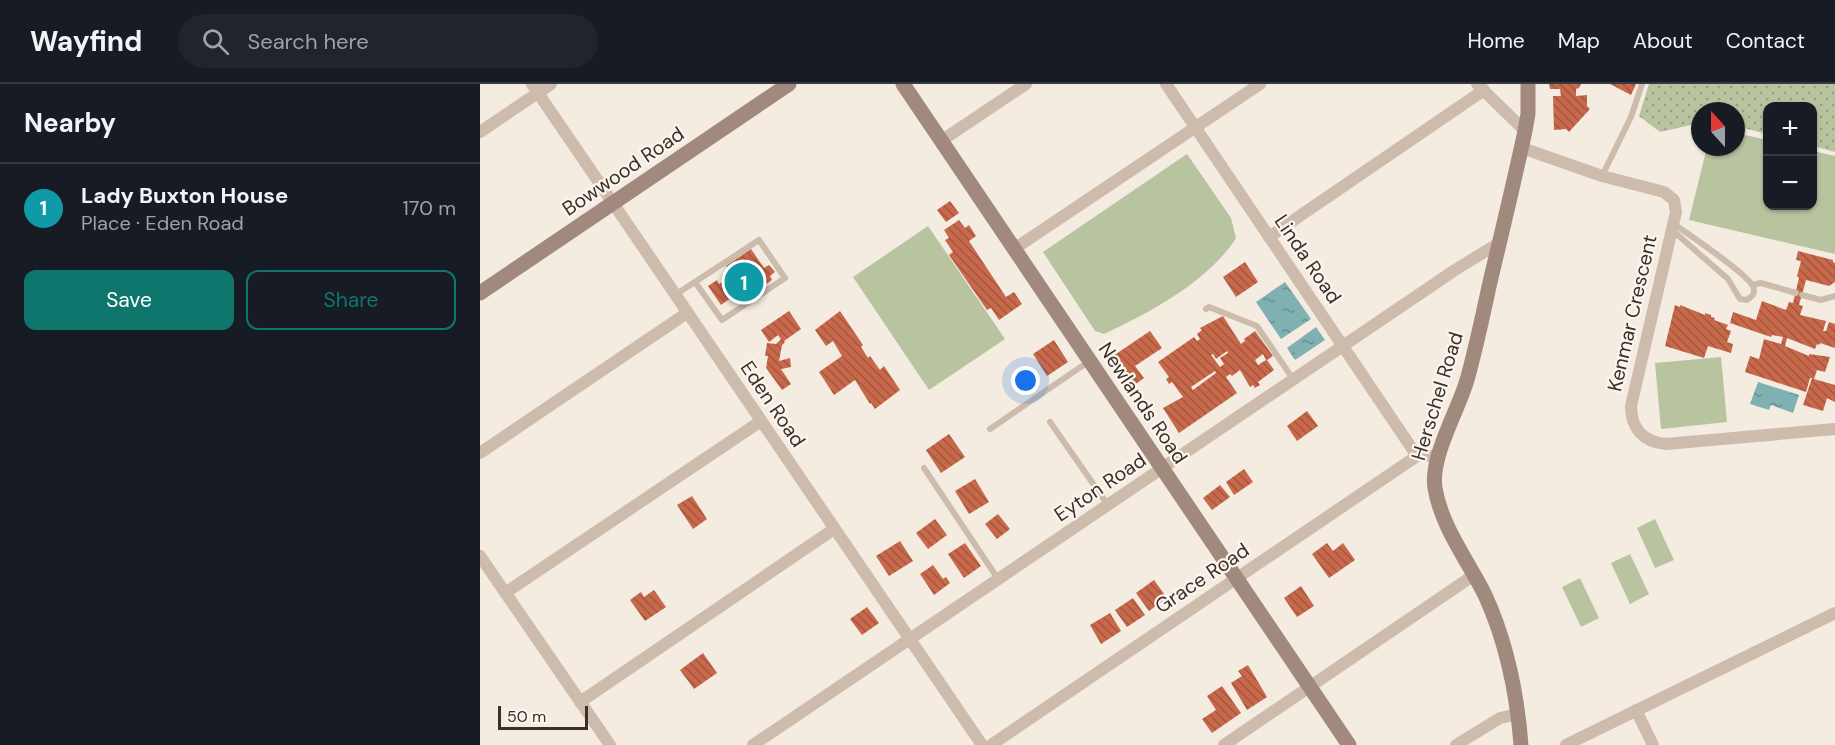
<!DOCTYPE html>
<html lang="en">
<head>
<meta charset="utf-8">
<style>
  :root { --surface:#171b24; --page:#20242c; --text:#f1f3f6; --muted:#9ea1a6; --line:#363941; --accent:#0f766e }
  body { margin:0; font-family:"DM Sans",sans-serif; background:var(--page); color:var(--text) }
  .controls { position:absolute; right:18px; top:18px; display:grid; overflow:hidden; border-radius:12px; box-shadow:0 2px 4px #0004 }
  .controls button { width:54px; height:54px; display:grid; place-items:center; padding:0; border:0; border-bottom:2px solid var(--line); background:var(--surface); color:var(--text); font:30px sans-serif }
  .compass { position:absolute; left:1211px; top:18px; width:54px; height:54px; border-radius:50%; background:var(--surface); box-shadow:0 2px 4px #0004; rotate:339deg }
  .scale { position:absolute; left:18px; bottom:15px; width:90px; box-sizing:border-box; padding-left:6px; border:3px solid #3b302b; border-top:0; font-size:16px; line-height:21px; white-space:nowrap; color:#3b302b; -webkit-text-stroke:4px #fbf5ee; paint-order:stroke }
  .you { position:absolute; left:546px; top:297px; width:21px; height:21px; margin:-15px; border:4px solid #fff; border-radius:50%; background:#1a73e8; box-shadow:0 0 0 9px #1a73e833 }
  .badge { display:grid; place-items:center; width:39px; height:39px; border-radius:50%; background:var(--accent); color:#fff; font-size:20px; font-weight:700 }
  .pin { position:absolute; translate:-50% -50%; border:3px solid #fff; box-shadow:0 2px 6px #0006 }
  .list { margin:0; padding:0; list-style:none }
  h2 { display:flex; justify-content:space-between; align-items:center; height:78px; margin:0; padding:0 24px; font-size:26px }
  h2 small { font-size:20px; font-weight:400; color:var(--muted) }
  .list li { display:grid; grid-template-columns:39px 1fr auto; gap:18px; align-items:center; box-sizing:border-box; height:90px; padding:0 24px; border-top:2px solid var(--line) }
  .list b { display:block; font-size:22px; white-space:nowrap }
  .list p { margin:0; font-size:20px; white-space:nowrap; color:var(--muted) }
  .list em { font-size:20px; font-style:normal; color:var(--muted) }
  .actions { display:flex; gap:12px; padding:18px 24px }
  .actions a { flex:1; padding:14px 0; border:2px solid var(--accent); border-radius:12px; text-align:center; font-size:21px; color:var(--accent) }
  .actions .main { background:var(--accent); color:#fff }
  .icon { flex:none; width:33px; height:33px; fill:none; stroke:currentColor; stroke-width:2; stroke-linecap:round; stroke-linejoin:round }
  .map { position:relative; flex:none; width:1355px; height:661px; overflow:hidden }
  header { display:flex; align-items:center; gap:36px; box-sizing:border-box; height:84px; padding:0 30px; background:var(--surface); border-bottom:2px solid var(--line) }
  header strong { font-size:28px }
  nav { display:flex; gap:33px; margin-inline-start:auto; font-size:21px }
  .search { width:420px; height:54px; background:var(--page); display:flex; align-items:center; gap:15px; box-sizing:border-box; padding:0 21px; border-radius:33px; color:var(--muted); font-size:22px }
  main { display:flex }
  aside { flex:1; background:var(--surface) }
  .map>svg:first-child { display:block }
  .park { fill:url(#park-dots) }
  .pitch { fill:#b8c4a0 }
  .water { fill:url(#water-ripples) }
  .building { fill:url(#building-back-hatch); fill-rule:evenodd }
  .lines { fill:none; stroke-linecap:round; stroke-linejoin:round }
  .lane { stroke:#cdbbac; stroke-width:6 }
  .street { stroke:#cdbbac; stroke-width:12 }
  .secondary { stroke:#a18a7d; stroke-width:15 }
  .labels { text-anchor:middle; stroke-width:4.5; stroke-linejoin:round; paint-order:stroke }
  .street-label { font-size:20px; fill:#3b302b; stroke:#fbf5ee }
</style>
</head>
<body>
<header>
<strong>Wayfind</strong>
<div class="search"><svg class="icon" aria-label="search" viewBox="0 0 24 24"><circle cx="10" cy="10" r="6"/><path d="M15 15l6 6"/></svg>Search here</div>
<nav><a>Home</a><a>Map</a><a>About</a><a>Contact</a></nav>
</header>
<main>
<aside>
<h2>Nearby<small></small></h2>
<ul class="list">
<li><span class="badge" style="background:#0f9aa8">1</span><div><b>Lady Buxton House</b><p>Place · Eden Road</p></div><em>170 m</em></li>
</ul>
<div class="actions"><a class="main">Save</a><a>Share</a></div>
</aside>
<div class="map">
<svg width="1355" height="661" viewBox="0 0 1355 661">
  <defs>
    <pattern id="park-dots" width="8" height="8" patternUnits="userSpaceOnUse" patternTransform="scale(1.5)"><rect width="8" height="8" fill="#b8c4a0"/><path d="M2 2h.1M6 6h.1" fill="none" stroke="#97a083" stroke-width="1.8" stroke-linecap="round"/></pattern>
    <pattern id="water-ripples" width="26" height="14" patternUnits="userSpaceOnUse" patternTransform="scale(1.5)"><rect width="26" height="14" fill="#7fb0b2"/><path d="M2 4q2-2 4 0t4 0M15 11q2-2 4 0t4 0" fill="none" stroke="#699091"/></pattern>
    <pattern id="building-back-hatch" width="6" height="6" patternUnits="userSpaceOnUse" patternTransform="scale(1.5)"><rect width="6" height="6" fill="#c8694b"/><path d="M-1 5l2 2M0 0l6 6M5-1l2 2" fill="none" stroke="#a4573f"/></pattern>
  </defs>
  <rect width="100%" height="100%" fill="#f4ebe1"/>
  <path class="park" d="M1169,0h186v68l-22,-6 -1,-40h-44l-1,28 -31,-8v-15h-36v12l-40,9 -21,-16z"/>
  <path class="pitch" d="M1256,49l31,7 1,66h44l1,-55 22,5v98l-146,-34 18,-73h29z
    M707,70l44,64 5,20c-27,43 -87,75 -132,96l-9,-3 -52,-79z
    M448,142l77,113 -76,51 -76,-113z
    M1241,273l6,65 -66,7 -6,-66z
    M1175,435l19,41 -19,8 -18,-40z
    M1150,470l19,40 -19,10 -19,-41z
    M1100,494l19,40 -18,9 -19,-40z"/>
  <path class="water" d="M805,198l26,37 -30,20 -25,-37z
    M836,243l9,13 -30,20 -8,-12z
    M1278,298l41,13 -6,18 -22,-8 -2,5 -19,-6z"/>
  <path class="building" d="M1069,0h32l-2,4 -3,1v7l11,-1v11l3,3 -21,23 -3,-3 -12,1 -1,-34h8l-1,-7h-10z
    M1130,0h26l-5,11z
    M470,117l9,12 -13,9 -9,-12z
    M479,136l6,8 4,-3 7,11 -7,5 37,56 8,-5 8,12 -23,16 -8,-12 -4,2 -38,-55 4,-3 -8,-12 4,-2 -5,-8z
    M271,165l13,19 5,-3 6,7 -5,4 2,4 -24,17 -2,-3 -11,8 -3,-5 -11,8 -13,-19 9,-6 2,4 13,-9 -6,-9z
    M1318,167l35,9v2l2,1v19l-6,4 -23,-6 -7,25 4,1 -3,9 26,6 -3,10h3l3,-9 6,2v24l-15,-5 -1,2 -2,-1 -2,5 -28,-11 -2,8 24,10v-2l21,3 -5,15 -8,-2 -3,9 21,6v17l-8,-4 -4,13 -20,-6 9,-27h-2l-4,14 -61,-20 5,-16 9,3 5,-20 17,5 2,-7 -11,-2 -1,2 -41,-14 3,-11 23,8 6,-19 24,9 3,-8 4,1 6,-25 -2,-2 4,-15 -5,-1z
    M765,178l13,20 -22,15 -13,-20z
    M1195,221l5,2v-2l25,10v-2l6,2v2l4,1 -1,2 14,5 -2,4 5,2 -4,11 6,2 -2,9 -23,-7 -4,12 -39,-12z
    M309,227l12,18 -17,12 1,1 -3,3 -3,16 11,-3 1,9 -10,2 10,15 -9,6 -16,-22 2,-12h-3l2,-13 9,1 5,-5 -3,-4 -9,7 -8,-12z
    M360,227l23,34 -2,2 7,11 2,-2 10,14 4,-4 16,24 -25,19 -4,-6 -1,1 -15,-24 -21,15 -15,-23 23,-16 -9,-15 -7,5 -11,-16z
    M743,232l18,28 4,-3 -1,-2 11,-8 18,25 -6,4 7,10 -16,12 2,3 -5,3 -2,-3 -3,2 -10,-17 -8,6 -2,-2 -4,3 11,16 -58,40 -16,-25 20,-11 -11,-15 -3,2 -3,-5 3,-2 -11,-15 36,-25 3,4 3,-2 -3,-5 5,-4 -2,-2zM747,267l1,2 -8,5 4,6 -4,3 -9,-12 2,-1 3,5zM783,270l3,6 -8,5 -3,-5zM735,287l1,2 -23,17 -2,-3z
    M670,247l12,17 -27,18 9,12 -11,8 -20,-30z
    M574,256l14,22 -21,14 -14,-22z
    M827,327l11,15 -21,15 -10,-15z
    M469,350l16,23 -24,16 -15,-23z
    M764,385l9,13 -19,13 -8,-13z
    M495,395l14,23 -20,12 -14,-23z
    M740,401l10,12 -18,13 -9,-12z
    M212,412l15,23 -14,10 -16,-24z
    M518,430l12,15 -13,10 -12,-15z
    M455,435l12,16 -19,14 -12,-16z
    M420,457l13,20 -24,15 -13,-20z
    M485,459l16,23 -17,12 -16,-24z
    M847,459l6,8 10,-8 12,17 -26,18 -17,-24z
    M453,481l10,14 3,-2 4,6 -16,12 -14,-21z
    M674,496l13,18 -18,13 -13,-18z
    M821,502l13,20 -17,11 -13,-19z
    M174,506l12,17 -21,14 -15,-21 11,-8 3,5z
    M653,514l12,17 -18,12 -12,-17z
    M387,523l12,16 -17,12 -12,-16z
    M630,529l11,18 -20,13 -11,-19z
    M223,569l14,20 -23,16 -14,-19z
    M768,581l19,32 -20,13 -16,-27 11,-7 -4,-5z
    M742,602l19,27 -29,20 -10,-14 14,-9 -9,-14z"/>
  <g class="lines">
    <path class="lane" d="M1122,92l29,-59 11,-33
      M1192,146l56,49 12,20 7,1 6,-5c1,-4 2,-5 0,-9 -8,-14 -64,-51 -79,-62
      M1272,201l9,-2 35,10
      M195,211l84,-55 26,38 -63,42 -27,-38
      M1322,211l19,5 14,-4
      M726,225l3,-2 48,19 36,53
      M570,338l58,83
      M510,345l98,-67
      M444,384l74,111"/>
    <path class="street" d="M52,0l450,661
      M686,0l251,372
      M997,0l48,47
      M0,48l71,-48
      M461,57l85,-57
      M1042,64l80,28 62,16 10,8 2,12 -45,194c0,22 12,36 35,38l169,-15
      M789,153l215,-147
      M534,165l246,-165
      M0,369l207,-140
      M0,472l130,189
      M25,509l256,-172
      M100,618l254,-173
      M1156,626l17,35
      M273,661l702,-475 44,-27
      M511,661l426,-289h21
      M744,661l250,-170
      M976,661l44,-27 18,-4
      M1086,661l269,-132"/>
    <path class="secondary" d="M423,0l446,661
      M0,209l309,-209
      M1041,661c-4,-52 -14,-102 -36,-150 -17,-34 -44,-69 -50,-107 -5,-31 23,-77 32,-108 9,-32 16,-65 23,-98 12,-50 24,-100 35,-151l3,-17v-30"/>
  </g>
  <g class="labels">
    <g class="street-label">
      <text transform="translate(143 87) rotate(-34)" y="7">Bowwood Road</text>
      <text transform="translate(828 175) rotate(56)" y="7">Linda Road</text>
      <text transform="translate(1152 229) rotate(-77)" y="7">Kenmar Crescent</text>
      <text transform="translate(957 312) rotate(-73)" y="7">Herschel Road</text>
      <text transform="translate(663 319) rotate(56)" y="7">Newlands Road</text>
      <text transform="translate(293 320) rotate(56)" y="7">Eden Road</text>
      <text transform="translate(620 403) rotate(-34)" y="7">Eyton Road</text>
      <text transform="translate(722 494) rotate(-34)" y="7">Grace Road</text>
    </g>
  </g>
</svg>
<div class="controls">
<button>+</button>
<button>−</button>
</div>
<svg class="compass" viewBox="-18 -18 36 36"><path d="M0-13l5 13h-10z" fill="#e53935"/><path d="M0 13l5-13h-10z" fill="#9ea1a6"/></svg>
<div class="scale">50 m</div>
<div class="you"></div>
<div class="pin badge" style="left:264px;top:198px;background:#0f9aa8">1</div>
</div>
</main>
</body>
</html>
